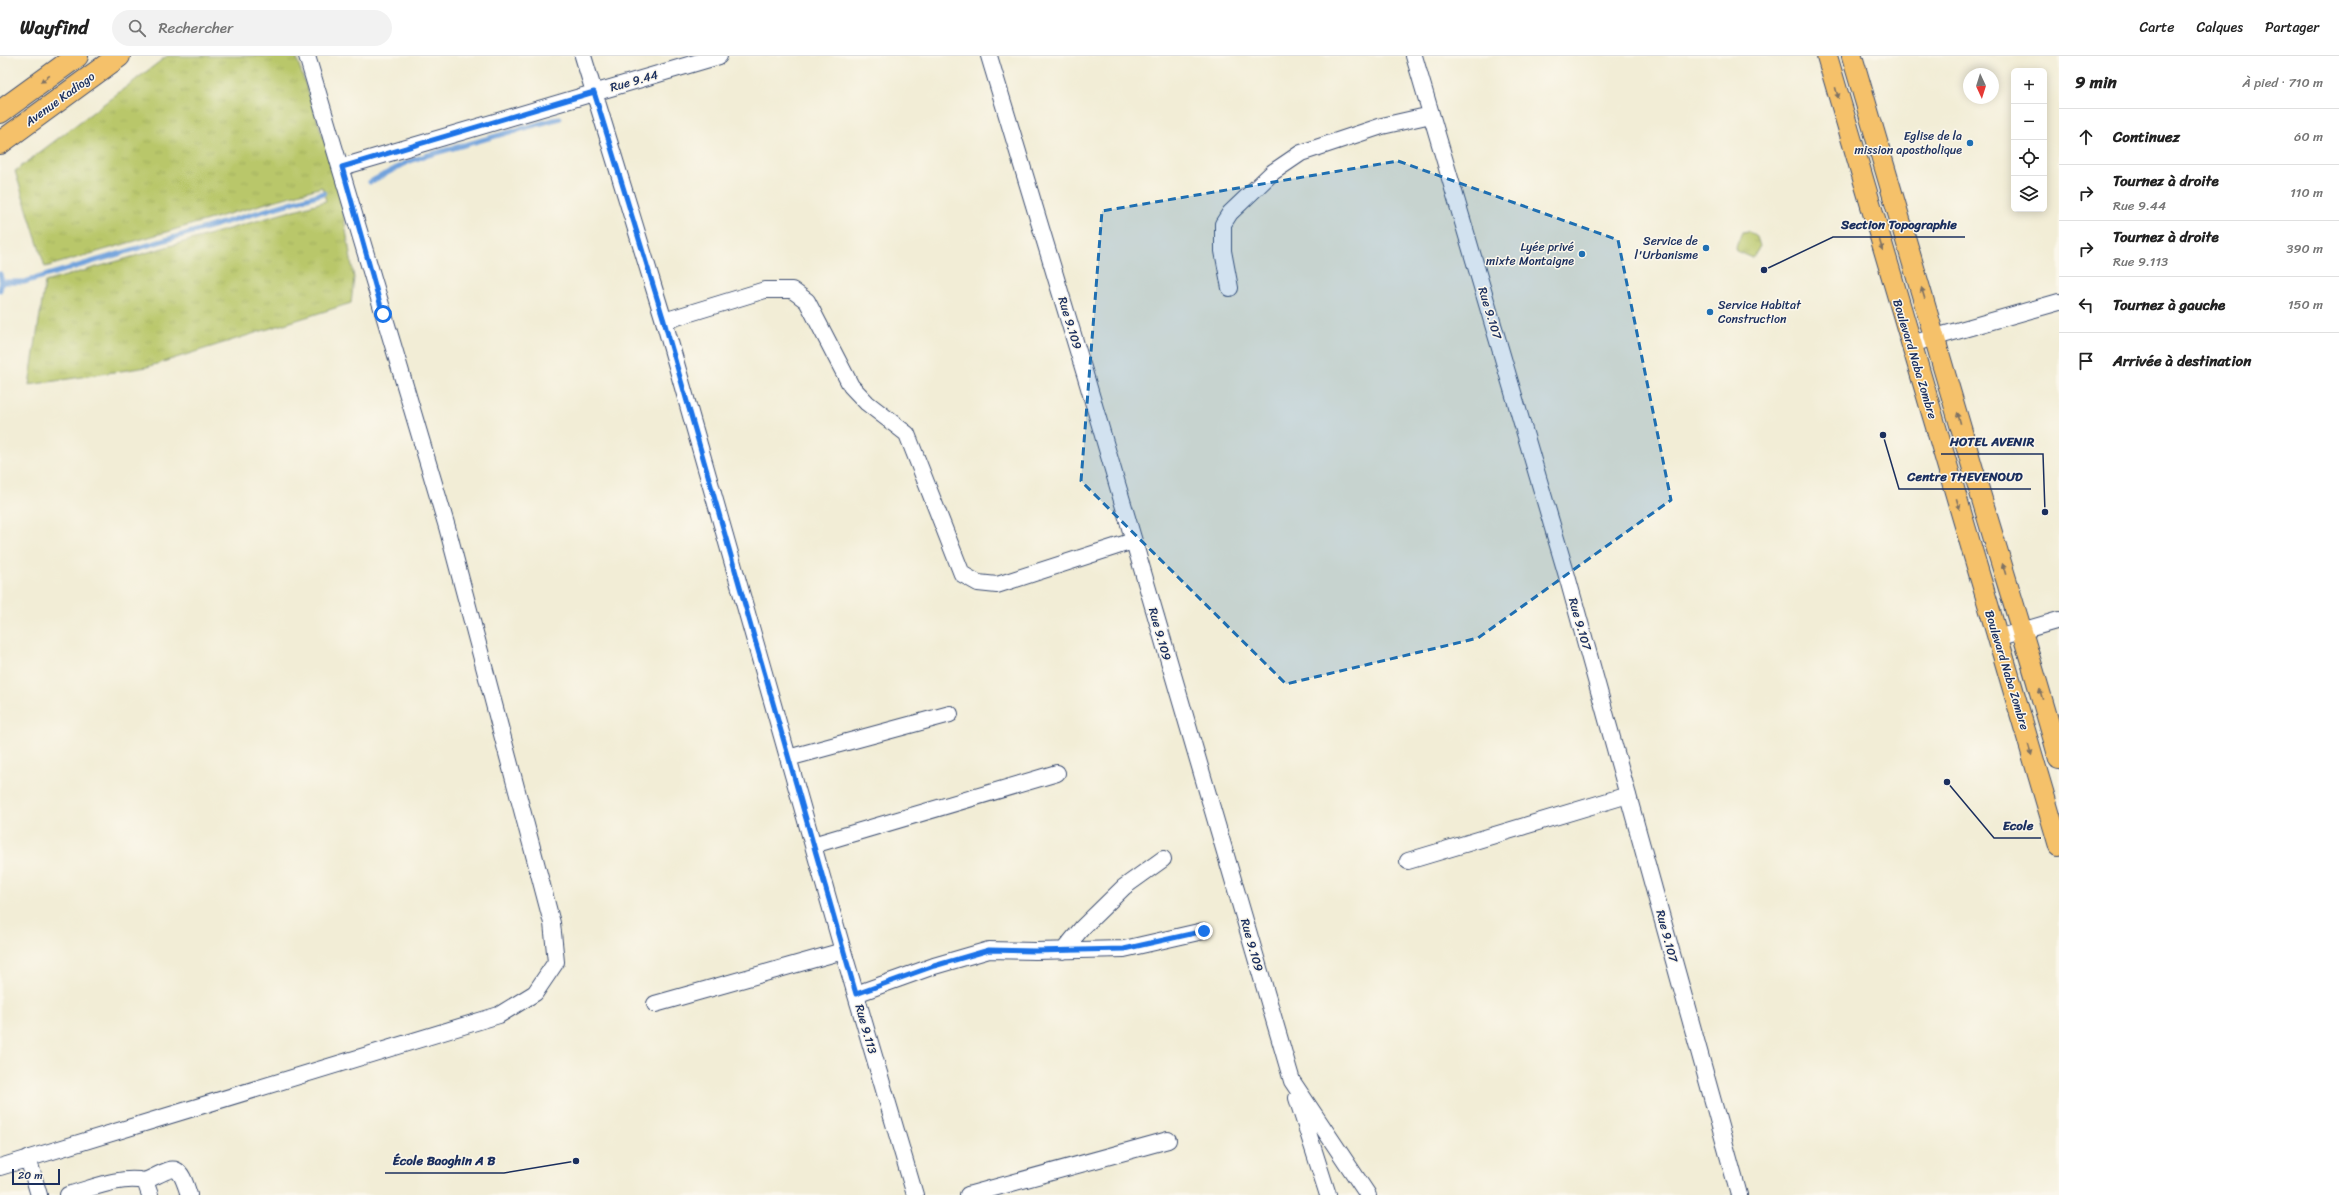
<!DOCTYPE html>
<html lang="fr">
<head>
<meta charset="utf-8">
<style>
  :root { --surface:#fff; --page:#f2f2f2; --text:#222; --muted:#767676; --line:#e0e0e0 }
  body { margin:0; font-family:Sriracha,sans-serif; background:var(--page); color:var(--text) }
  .controls { position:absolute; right:12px; top:12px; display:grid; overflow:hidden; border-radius:6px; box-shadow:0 2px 10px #0003 }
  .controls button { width:36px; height:36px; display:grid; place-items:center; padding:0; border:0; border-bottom:1px solid var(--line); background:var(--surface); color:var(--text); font:20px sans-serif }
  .compass { position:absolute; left:1963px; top:12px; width:36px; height:36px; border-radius:50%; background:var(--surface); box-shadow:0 2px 10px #0003; rotate:176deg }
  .scale { position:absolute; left:12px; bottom:10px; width:48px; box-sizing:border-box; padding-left:4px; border:2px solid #1b2f5e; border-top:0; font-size:11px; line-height:14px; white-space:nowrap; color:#1b2f5e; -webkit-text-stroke:3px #fbf7ec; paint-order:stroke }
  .stop { position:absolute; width:12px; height:12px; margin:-9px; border:3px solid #1a73e8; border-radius:50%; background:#fff }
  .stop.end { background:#1a73e8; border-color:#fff; box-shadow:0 1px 4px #0008 }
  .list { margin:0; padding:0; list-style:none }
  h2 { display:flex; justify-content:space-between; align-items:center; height:52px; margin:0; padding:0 16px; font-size:17px }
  h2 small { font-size:13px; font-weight:400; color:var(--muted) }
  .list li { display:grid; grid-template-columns:26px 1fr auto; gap:12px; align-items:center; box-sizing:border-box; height:56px; padding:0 16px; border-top:1px solid var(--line) }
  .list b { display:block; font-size:15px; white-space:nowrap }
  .list p { margin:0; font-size:13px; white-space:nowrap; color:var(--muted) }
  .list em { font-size:13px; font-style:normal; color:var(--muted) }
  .icon { flex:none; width:22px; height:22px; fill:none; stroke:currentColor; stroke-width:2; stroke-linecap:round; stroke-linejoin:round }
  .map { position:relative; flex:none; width:2059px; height:1139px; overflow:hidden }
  header { display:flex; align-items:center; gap:24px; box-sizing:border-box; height:56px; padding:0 20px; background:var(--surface); border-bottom:1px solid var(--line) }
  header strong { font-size:19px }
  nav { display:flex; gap:22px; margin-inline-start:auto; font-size:14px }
  .search { width:280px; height:36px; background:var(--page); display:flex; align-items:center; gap:10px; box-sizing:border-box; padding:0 14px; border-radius:22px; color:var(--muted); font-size:15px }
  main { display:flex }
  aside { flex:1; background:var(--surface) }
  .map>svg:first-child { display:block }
  .grass { fill:url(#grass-tufts); stroke:#6a7b64 }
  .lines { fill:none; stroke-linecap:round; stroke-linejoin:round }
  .stream { stroke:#72a3dc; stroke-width:5 }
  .minor-casing { stroke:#3b4c70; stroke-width:18 }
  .major-casing { stroke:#3b4c70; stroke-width:22 }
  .highway-casing { stroke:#3b4c70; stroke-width:24 }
  .minor { stroke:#fff; stroke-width:16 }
  .major { stroke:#f5c16b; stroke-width:20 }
  .highway { stroke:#f5c16b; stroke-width:22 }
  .oneway { fill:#7d7164 }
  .route { stroke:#1a73e8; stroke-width:5 }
  .marked { fill:#1f6fb2; fill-opacity:0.2; stroke:#1f6fb2; stroke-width:3; stroke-dasharray:8 5; stroke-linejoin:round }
  .poi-dot { fill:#1f6fb2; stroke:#fbf7ec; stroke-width:1.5 }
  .labels { text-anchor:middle; stroke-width:3; stroke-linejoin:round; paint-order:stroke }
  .street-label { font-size:12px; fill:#1b2f5e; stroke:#fbf7ec }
  .poi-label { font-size:12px; fill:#1b2f5e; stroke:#fbf7ec; text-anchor:end }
  .leader { fill:none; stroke:#1b2f5e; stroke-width:1.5 }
  .callout-dot { fill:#1b2f5e; stroke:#fbf7ec; stroke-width:1.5 }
  .callout-label { font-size:13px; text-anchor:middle; font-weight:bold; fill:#1b2f5e; stroke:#fbf7ec; stroke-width:3; stroke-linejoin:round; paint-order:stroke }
</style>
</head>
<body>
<header>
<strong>Wayfind</strong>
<div class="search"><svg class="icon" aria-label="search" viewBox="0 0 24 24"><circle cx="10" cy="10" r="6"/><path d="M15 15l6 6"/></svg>Rechercher</div>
<nav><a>Carte</a><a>Calques</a><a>Partager</a></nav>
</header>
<main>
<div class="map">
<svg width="2059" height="1139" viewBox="0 0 2059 1139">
  <defs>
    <pattern id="grass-tufts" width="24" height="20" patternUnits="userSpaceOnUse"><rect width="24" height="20" fill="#b9c76a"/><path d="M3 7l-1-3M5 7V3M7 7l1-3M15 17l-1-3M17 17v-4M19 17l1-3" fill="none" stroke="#9eab5e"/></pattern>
  </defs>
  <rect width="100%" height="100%" fill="#fbf7ec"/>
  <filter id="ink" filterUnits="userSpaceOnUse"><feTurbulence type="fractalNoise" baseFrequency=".025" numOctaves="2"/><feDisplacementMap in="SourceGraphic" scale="8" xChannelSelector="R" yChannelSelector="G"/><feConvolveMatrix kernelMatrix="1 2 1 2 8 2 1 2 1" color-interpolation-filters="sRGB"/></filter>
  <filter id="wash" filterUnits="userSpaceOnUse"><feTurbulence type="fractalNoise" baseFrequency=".012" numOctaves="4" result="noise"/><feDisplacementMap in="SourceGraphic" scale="16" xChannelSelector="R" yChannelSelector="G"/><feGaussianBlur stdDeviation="0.9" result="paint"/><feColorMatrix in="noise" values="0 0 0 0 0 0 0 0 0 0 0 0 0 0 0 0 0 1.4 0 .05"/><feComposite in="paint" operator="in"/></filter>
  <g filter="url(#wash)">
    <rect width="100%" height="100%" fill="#f2edd6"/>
    <path class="grass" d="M167,0h129l42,126 16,96 -3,25 -204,64 -118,18 16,-103 281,-81 -4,-14 -277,80 -30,-96z
      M1748,175l9,6 3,9 -7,12 -16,-7 -1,-4 6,-15z"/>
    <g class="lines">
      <path class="stream" d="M370,126l38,-20 17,-6 135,-38
        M0,218l2,8 -2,8
        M2,226h22l300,-89"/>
    </g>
  </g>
  <g filter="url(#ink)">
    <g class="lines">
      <g class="minor-casing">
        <path id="minor" d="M583,0l81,265 179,630 72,244
          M989,0l98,325 205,700 76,114
          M1414,0l153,520 172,619
          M342,111l377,-111
          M1230,232l-7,-37v-27l7,-11 43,-41 28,-19 81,-27 49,-11
          M664,265l101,-31h27l15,11 44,85 16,17 40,31 55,140 16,9 19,2 136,-44
          M1911,288l148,-42
          M1997,582l62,-18
          M788,702l162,-44
          M813,789l244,-72
          M1408,805l220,-66
          M1063,895l19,-23 42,-41 39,-28
          M856,938l78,-28 55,-16 46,1 89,-2 79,-18
          M655,948l188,-53
          M1297,1042l31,97
          M28,1102l11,37
          M0,1111l499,-152 36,-22 21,-31 -4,-39 -105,-396 -140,-471
          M145,1125c30,-14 33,-21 44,14
          M68,1139c25,-7 51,-19 77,-14l5,14
          M968,1139l200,-55"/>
      </g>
      <g class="major-casing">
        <path id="major" d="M1827,0l232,790
          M1852,0c42,140 83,280 123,420 28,95 58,188 84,283"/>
      </g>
      <g class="highway-casing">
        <path id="highway" d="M0,56l77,-56
          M0,87l119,-87"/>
      </g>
      <use href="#minor" class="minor"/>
      <use href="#major" class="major"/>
      <use href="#highway" class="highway"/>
    </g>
    <defs><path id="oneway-solid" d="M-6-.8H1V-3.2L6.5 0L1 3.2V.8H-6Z"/></defs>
    <g class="oneway">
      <use href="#oneway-solid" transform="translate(45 23) rotate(144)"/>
      <use href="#oneway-solid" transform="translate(1837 37) rotate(74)"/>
      <use href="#oneway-solid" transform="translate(1881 189) rotate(73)"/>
      <use href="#oneway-solid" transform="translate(1923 237) rotate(-107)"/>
      <use href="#oneway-solid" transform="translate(1959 362) rotate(-106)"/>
      <use href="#oneway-solid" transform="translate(1958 448) rotate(74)"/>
      <use href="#oneway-solid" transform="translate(2004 513) rotate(-107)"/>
      <use href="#oneway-solid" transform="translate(2041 638) rotate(-106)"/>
      <use href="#oneway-solid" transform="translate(2030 694) rotate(73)"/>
    </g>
  </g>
  <g class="lines" filter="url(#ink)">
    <path class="route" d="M383,258l-41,-147 252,-75 70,229 192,673 78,-28 55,-16 46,1 89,-2 80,-18"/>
  </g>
  <path class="marked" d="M1398,105l220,79 53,260 -193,138 -192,46 -205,-203 21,-270z"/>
  <g class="poi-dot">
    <circle cx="1970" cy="87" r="4"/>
    <circle cx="1706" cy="192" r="4"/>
    <circle cx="1582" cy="198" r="4"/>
    <circle cx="1710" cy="256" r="4"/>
  </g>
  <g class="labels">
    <g class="street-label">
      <text transform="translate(634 25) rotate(-16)" y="4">Rue 9.44</text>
      <text transform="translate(60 43) rotate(-36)" y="4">Avenue Kadiogo</text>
      <text transform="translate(1490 257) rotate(73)" y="4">Rue 9.107</text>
      <text transform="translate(1070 267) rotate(73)" y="4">Rue 9.109</text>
      <text transform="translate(1915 303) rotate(73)" y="4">Boulevard Naba Zombre</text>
      <text transform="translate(1580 568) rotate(74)" y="4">Rue 9.107</text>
      <text transform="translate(1160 578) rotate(74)" y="4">Rue 9.109</text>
      <text transform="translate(2007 614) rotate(73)" y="4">Boulevard Naba Zombre</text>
      <text transform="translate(1667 880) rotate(75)" y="4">Rue 9.107</text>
      <text transform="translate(1252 889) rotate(74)" y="4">Rue 9.109</text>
      <text transform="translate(866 973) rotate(74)" y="4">Rue 9.113</text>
    </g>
    <g class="poi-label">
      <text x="1962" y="84">Eglise de la<tspan x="1962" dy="14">mission apostholique</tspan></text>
      <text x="1698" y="189">Service de<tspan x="1698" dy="14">l'Urbanisme</tspan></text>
      <text x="1574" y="195">Lyée privé<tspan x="1574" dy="14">mixte Montaigne</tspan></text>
      <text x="1718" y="253" text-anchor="start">Service Habitat<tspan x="1718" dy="14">Construction</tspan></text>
    </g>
  </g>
  <path class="leader" d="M1764 214L1833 181H1965M2045 456L2043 398H1941M1883 379L1899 433H2031M1947 726L1994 782H2041M576 1105L504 1117H385"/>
  <g class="callout-dot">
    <circle cx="1764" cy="214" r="4"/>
    <circle cx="2045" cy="456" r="4"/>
    <circle cx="1883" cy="379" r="4"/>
    <circle cx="1947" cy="726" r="4"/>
    <circle cx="576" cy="1105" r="4"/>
  </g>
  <g class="callout-label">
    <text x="1899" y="173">Section Topographie</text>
    <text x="1992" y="390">HOTEL AVENIR</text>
    <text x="1965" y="425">Centre THEVENOUD</text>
    <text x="2018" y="774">Ecole</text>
    <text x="444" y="1109">École Baoghin A B</text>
  </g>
</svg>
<div class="controls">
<button>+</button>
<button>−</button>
<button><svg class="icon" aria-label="locate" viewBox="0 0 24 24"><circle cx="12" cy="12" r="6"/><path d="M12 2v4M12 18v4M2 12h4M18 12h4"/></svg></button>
<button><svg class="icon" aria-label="layers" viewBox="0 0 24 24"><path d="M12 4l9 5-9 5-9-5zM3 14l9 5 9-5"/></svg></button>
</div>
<svg class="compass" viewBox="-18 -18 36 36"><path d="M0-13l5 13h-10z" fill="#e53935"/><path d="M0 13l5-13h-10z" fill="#767676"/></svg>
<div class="scale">20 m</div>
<div class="stop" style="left:383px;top:258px"></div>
<div class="stop end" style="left:1204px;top:875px"></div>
</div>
<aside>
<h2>9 min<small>À pied · 710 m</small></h2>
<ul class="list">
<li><svg class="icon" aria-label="ahead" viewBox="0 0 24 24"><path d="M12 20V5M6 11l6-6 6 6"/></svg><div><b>Continuez</b></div><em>60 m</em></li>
<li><svg class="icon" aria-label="right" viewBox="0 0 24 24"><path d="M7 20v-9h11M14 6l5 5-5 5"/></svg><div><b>Tournez à droite</b><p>Rue 9.44</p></div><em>110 m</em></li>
<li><svg class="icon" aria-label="right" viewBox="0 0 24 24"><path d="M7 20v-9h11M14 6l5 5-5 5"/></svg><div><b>Tournez à droite</b><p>Rue 9.113</p></div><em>390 m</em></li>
<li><svg class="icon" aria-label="left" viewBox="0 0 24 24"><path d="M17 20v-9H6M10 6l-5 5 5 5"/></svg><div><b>Tournez à gauche</b></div><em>150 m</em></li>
<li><svg class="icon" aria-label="arrive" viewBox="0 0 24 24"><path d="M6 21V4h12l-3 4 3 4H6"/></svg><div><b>Arrivée à destination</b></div></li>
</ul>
</aside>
</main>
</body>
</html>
